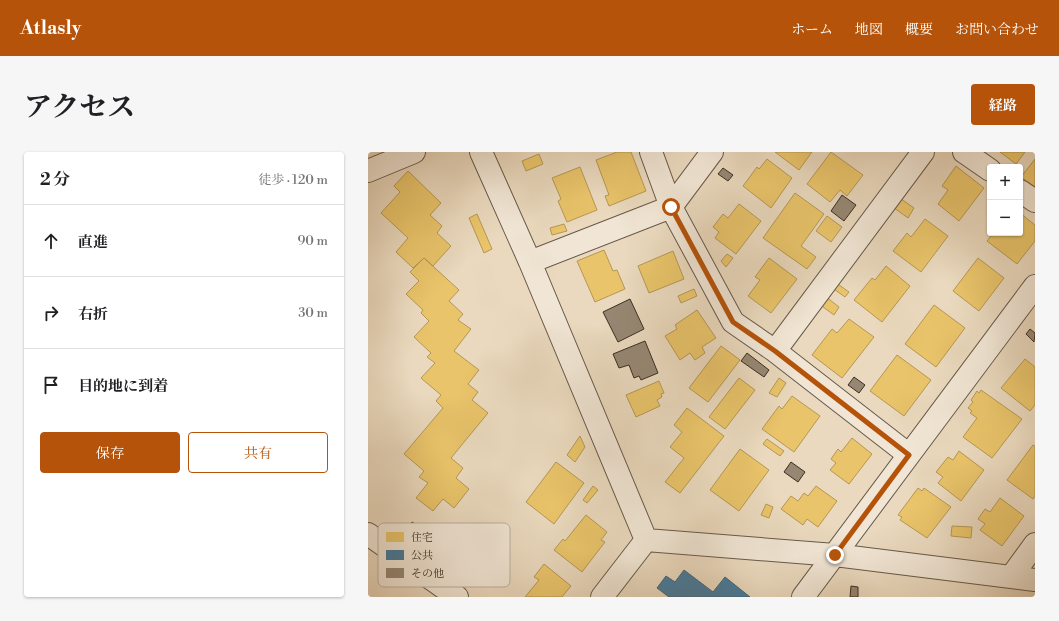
<!DOCTYPE html>
<html lang="ja">
<head>
<meta charset="utf-8">
<style>
  :root { --surface:#fff; --page:#f6f6f6; --text:#202124; --muted:#757577; --line:#e0e0e0; --accent:#b45309 }
  body { margin:0; font-family:"Libre Bodoni","Noto Serif JP",serif; background:var(--page); color:var(--text) }
  .controls { position:absolute; right:12px; top:12px; display:grid; overflow:hidden; border-radius:4px; box-shadow:0 1px 3px #0004 }
  .controls button { width:36px; height:36px; display:grid; place-items:center; padding:0; border:0; border-bottom:1px solid var(--line); background:var(--surface); color:var(--text); font:20px sans-serif }
  .stop { position:absolute; width:12px; height:12px; margin:-9px; border:3px solid #b45309; border-radius:50%; background:#fff }
  .stop.end { background:#b45309; border-color:#fff; box-shadow:0 1px 4px #0008 }
  .list { margin:0; padding:0; list-style:none }
  h2 { display:flex; justify-content:space-between; align-items:center; height:52px; margin:0; padding:0 16px; font-size:17px }
  h2 small { font-size:13px; font-weight:400; color:var(--muted) }
  .list li { display:grid; grid-template-columns:26px 1fr auto; gap:12px; align-items:center; box-sizing:border-box; height:72px; padding:0 16px; border-top:1px solid var(--line) }
  .list b { display:block; font-size:15px; white-space:nowrap }
  .list em { font-size:13px; font-style:normal; color:var(--muted) }
  .actions { display:flex; gap:8px; padding:12px 16px }
  .actions a { flex:1; padding:9px 0; border:1px solid var(--accent); border-radius:4px; text-align:center; font-size:14px; color:var(--accent) }
  .actions .main { background:var(--accent); color:#fff }
  .icon { flex:none; width:22px; height:22px; fill:none; stroke:currentColor; stroke-width:2; stroke-linecap:round; stroke-linejoin:round }
  .map { position:relative; flex:none; width:667px; height:445px; overflow:hidden; border-radius:4px }
  header { display:flex; align-items:center; gap:24px; box-sizing:border-box; height:56px; padding:0 20px; background:var(--accent); color:#fff }
  header strong { font-size:19px }
  nav { display:flex; gap:22px; margin-inline-start:auto; font-size:14px }
  .intro { display:flex; align-items:center; justify-content:space-between; box-sizing:border-box; height:96px; padding:0 24px }
  h1 { margin:0; font-size:28px }
  .button { padding:10px 18px; border-radius:4px; background:var(--accent); color:#fff; font-size:14px; font-weight:700 }
  main { display:flex; gap:24px; padding:0 24px }
  aside { flex:1; background:var(--surface); border-radius:4px; box-shadow:0 1px 3px #0004 }
  .map>svg:first-child { display:block }
  .homes { fill:#e9c46a; stroke:#b59754 }
  .public { fill:#457b9d; stroke:#426478 }
  .building { fill:#968773; stroke:#3b2e22 }
  .lines { fill:none; stroke-linecap:round; stroke-linejoin:round }
  .minor-casing { stroke:#675949; stroke-width:24 }
  .minor { stroke:#f1e6d5; stroke-width:22 }
  .route { stroke:#b45309; stroke-width:5 }
  .key { fill:#f1e6d5; stroke:#baaf9f; stroke-width:1 }
  .key-label { font-size:11px; fill:#3b2e22 }
</style>
</head>
<body>
<header>
<strong>Atlasly</strong>
<nav><a>ホーム</a><a>地図</a><a>概要</a><a>お問い合わせ</a></nav>
</header>
<div class="intro"><h1>アクセス</h1><a class="button">経路</a></div>
<main>
<aside>
<h2>2 分<small>徒歩 · 120 m</small></h2>
<ul class="list">
<li><svg class="icon" aria-label="ahead" viewBox="0 0 24 24"><path d="M12 20V5M6 11l6-6 6 6"/></svg><div><b>直進</b></div><em>90 m</em></li>
<li><svg class="icon" aria-label="right" viewBox="0 0 24 24"><path d="M7 20v-9h11M14 6l5 5-5 5"/></svg><div><b>右折</b></div><em>30 m</em></li>
<li><svg class="icon" aria-label="arrive" viewBox="0 0 24 24"><path d="M6 21V4h12l-3 4 3 4H6"/></svg><div><b>目的地に到着</b></div></li>
</ul>
<div class="actions"><a class="main">保存</a><a>共有</a></div>
</aside>
<div class="map">
<svg width="667" height="445" viewBox="0 0 667 445">
  <rect width="100%" height="100%" fill="#ead9be"/>
  <filter id="stains"><feTurbulence type="fractalNoise" baseFrequency=".005" numOctaves="4"/><feColorMatrix values="0 0 0 0 .2 0 0 0 0 .09 0 0 0 0 .02 0 0 0 .5 -.17"/></filter>
  <radialGradient id="worn" r=".72"><stop offset=".6" stop-color="#630" stop-opacity="0"/><stop offset="1" stop-color="#630" stop-opacity=".3"/></radialGradient>
  <path class="homes" d="M249,0h14l15,39 -37,15 -4,-10 4,-1 -13,-35z
    M407,0h37l-13,18z
    M463,0l32,23 -16,21 -7,-6 -10,12 -23,-18z
    M632,0h25l-9,12z
    M171,2l4,10 -17,7 -4,-10z
    M399,7l25,19 -21,30 -28,-22 14,-19 2,2z
    M667,7v28l-14,-10z
    M588,14l28,22 -25,33 -21,-17 10,-14 -6,-4z
    M212,15l17,43 -30,12 -9,-21 3,-2 -9,-21z
    M40,19l33,32 -11,12 12,11 -5,7 14,13 -18,20 -9,-8 -11,10 -17,-16 12,-14 -27,-25 19,-21 -6,-6z
    M427,41l29,21 -23,32 15,11 -9,12 -44,-31z
    M532,46l14,10 -6,10 -14,-10z
    M371,52l22,17 -25,33 -21,-16 4,-6 -6,-5 10,-13 5,4z
    M652,61l15,12v16l-18,23 -30,-23 6,-8h27z
    M109,62l15,35 -8,4 -15,-35z
    M459,64l15,11 -11,15 -15,-11z
    M557,67l23,17 -27,36 -28,-21 14,-18 4,4z
    M196,72l3,7 -15,4 -2,-7z
    M236,98l9,21 4,-1 8,19 -30,13 -18,-41z
    M305,99l11,28 -35,14 -11,-27z
    M359,102l6,4 -7,9 -5,-6z
    M56,106l35,32 -10,11 14,13 -5,6 13,9 -17,22 25,19 -11,14 10,8 -6,8 16,13 -37,45 12,10 -7,10 13,11 -15,19 -11,-9 -10,12 -17,-13 12,-15 -9,-6 5,-6 -20,-17 39,-46 -7,-7 5,-6 -20,-17 14,-15 -8,-6 4,-4 -17,-16 15,-16 -8,-8 2,-3 -17,-16 13,-13 -9,-9z
    M401,106l28,21 -26,34 -23,-17 12,-16 -5,-3z
    M610,106l26,20 -25,33 -26,-20z
    M518,114l24,20 -28,36 -28,-22 18,-22 3,2z
    M467,130l14,10 -4,5 -14,-10z
    M326,137l3,7 -16,7 -3,-7z
    M457,144l14,11 -5,8 -15,-11z
    M566,153l31,23 -29,39 -31,-23z
    M329,158l19,28 -14,9 3,6 -10,7 -5,-7 -10,7 -15,-24 12,-7 -2,-4z
    M481,167l25,18 -32,41 -30,-23 20,-26 5,4z
    M353,194l19,14 -32,42 -19,-14z
    M529,203l34,25 -27,36 -34,-25z
    M657,207l10,8v38l-5,6 -29,-23z
    M371,226l16,12 -30,39 -16,-12z
    M411,226l7,5 -9,14 -8,-4z
    M291,229l5,12 -3,1 1,3 -5,3 3,6 -24,11 -10,-22z
    M613,238l41,29 -30,39 -29,-21 14,-19 -7,-5 2,-2 -4,-3 5,-6 -2,-2 6,-9 2,2z
    M424,244l28,20 -26,36 -32,-23 17,-23 3,3z
    M319,256l37,28 -44,57 -15,-11 19,-24 -14,-11 12,-15 -8,-7z
    M212,284l5,11 -10,15 -8,-7z
    M484,286l20,16 -23,30 -19,-14 6,-7 -5,-4 7,-10 3,3z
    M399,287l17,12 -4,5 -17,-12z
    M665,293l2,1v50l-2,3 -26,-19z
    M372,297l29,21 -30,41 -29,-21z
    M591,299l25,19 -23,31 -23,-18 5,-6 -7,-5 12,-15 5,3z
    M188,310l28,21 -30,41 -28,-22z
    M225,334l5,4 -11,13 -4,-3z
    M448,334l21,15 -19,26 -11,-8 -4,6 -22,-16 10,-13 7,5 6,-8 4,3z
    M550,336l4,3 2,-3 27,19 -24,31 -27,-18 2,-3 -4,-2z
    M632,346l24,18 -22,30 -22,-16 5,-6 -7,-5 7,-10 5,3z
    M398,352l7,3 -4,11 -8,-3z
    M218,363l21,17 -6,8 4,2 -23,30 -28,-22 9,-11 2,2z
    M584,374l20,1 -1,11 -20,-2z
    M176,412l27,22 -9,11h-37l14,-17 -5,-3z"/>
  <path class="public" d="M316,418l29,22 12,-15 25,20h-81l-12,-9 9,-12 9,6z"/>
  <path class="building" d="M355,16l10,7 -5,6 -10,-7z
    M474,43l14,10 -12,16 -13,-10z
    M262,147l14,30 -26,13 -15,-30z
    M662,177l5,4 -1,9 -8,-8z
    M277,189l13,32 -17,7 -2,-4 -5,2 -5,-13 -10,3 -6,-14z
    M379,201l22,17 -5,7 -23,-16z
    M486,225l11,8 -6,8 -11,-8z
    M423,310l14,10 -7,10 -14,-10z
    M44,370l7,4 -11,15 -7,-5z
    M483,434l7,1v10h-8z"/>
  <g class="lines">
    <g class="minor-casing">
      <path id="minor" d="M113,0l49,110 116,278
        M283,0l20,55 62,115 42,29 134,104
        M596,0l26,18
        M0,19l46,-19
        M652,39l15,10
        M162,110l141,-55 41,-55
        M407,199l148,-199
        M0,382l89,63
        M278,388l189,15 200,25
        M643,425l24,-33
        M234,445l44,-57
        M435,445l232,-311"/>
    </g>
    <use href="#minor" class="minor"/>
  </g>
  <g class="lines">
    <path class="route" d="M303,55l62,115 42,29 134,104 -74,100"/>
  </g>
  <rect x="10" y="371" width="132" height="64" rx="6" class="key"/>
  <rect x="18" y="380" width="18" height="10" fill="#e9c46a"/>
  <rect x="18" y="398" width="18" height="10" fill="#457b9d"/>
  <rect x="18" y="416" width="18" height="10" fill="#968773"/>
  <g class="key-label">
    <text x="43" y="389">住宅</text>
    <text x="43" y="407">公共</text>
    <text x="43" y="425">その他</text>
  </g>
  <rect width="100%" height="100%" filter="url(#stains)"/>
  <rect width="100%" height="100%" fill="url(#worn)"/>
</svg>
<div class="controls">
<button>+</button>
<button>−</button>
</div>
<div class="stop" style="left:303px;top:55px"></div>
<div class="stop end" style="left:467px;top:403px"></div>
</div>
</main>
</body>
</html>
